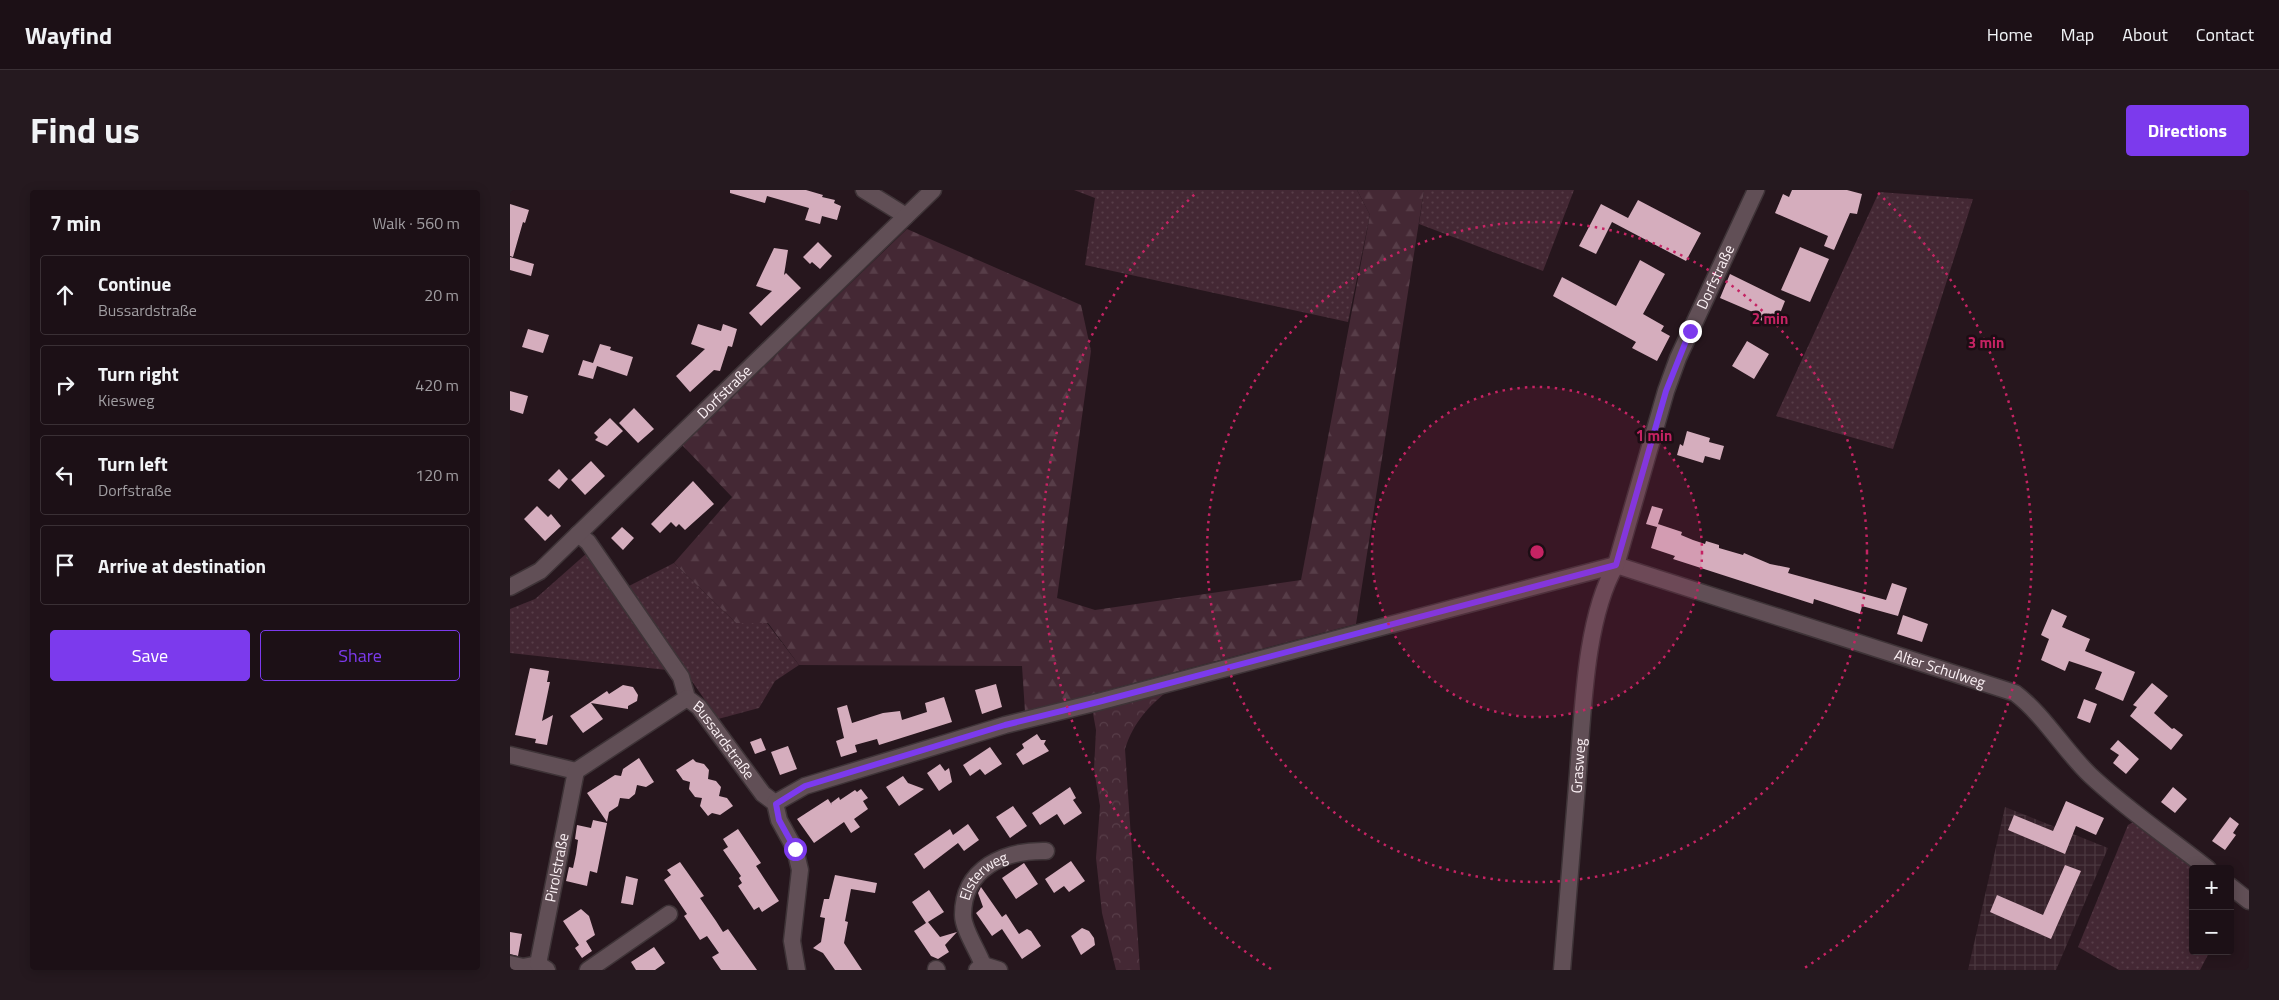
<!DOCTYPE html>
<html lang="en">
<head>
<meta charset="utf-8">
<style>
  :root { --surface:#1c1016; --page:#25191f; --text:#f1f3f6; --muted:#a09da1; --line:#3a3035; --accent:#7c3aed }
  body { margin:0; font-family:"Titillium Web",sans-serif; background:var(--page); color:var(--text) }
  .controls { position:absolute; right:15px; bottom:15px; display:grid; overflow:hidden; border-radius:5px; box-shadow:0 2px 12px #0003 }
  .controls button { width:45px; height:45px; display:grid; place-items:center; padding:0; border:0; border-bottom:1px solid var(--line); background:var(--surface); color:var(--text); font:25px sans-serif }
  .stop { position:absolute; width:15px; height:15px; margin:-11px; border:4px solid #7c3aed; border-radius:50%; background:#fff }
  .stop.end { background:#7c3aed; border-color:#fff; box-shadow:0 1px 5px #0008 }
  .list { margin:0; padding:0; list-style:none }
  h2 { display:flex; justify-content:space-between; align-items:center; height:65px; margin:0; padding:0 20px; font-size:21px }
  h2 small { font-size:16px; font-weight:400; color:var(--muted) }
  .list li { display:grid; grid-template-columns:32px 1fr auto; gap:15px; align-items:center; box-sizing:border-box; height:80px; margin:0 10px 10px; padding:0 10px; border:1px solid var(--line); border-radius:5px }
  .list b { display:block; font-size:19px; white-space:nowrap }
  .list p { margin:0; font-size:16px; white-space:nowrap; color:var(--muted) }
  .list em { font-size:16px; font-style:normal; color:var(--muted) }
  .actions { display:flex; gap:10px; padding:15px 20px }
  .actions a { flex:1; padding:11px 0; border:1px solid var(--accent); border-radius:5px; text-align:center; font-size:18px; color:var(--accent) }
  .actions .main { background:var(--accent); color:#fff }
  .icon { flex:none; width:28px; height:28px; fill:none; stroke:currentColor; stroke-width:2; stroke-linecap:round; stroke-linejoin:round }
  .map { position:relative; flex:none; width:1739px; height:780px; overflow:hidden; border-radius:5px }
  header { display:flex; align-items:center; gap:30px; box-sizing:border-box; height:70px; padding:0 25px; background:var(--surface); border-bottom:1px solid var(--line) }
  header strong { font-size:24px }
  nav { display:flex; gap:28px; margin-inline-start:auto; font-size:18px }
  .intro { display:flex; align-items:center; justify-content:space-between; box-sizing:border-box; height:120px; padding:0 30px }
  h1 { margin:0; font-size:35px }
  .button { padding:12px 22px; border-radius:5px; background:var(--accent); color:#fff; font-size:18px; font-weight:700 }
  main { display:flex; gap:30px; padding:0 30px }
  aside { flex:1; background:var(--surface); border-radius:5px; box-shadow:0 2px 12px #0003 }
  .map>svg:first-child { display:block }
  .industrial { fill:url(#industrial-grid) }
  .grass { fill:url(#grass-dots) }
  .forest { fill:url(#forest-firs) }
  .park { fill:url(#park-crowns) }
  .building { fill:#d5adbd }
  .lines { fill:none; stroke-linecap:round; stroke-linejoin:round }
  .minor-casing { stroke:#3e3337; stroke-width:19 }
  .minor { stroke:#614f56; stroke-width:16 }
  .route { stroke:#7c3aed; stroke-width:6 }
  .ring { fill:none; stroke:#c52363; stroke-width:2.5; stroke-dasharray:2.5 5 }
  .labels { text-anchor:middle; stroke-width:5; stroke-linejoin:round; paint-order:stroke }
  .street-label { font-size:15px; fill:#fcf1f5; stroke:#1c0d14 }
  .centre { fill:#c52363; stroke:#1c0d14; stroke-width:2.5 }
  .ring-label { font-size:15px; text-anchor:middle; font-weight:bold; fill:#c52363; stroke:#1c0d14; stroke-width:5; stroke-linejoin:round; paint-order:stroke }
</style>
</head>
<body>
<header>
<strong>Wayfind</strong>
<nav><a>Home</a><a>Map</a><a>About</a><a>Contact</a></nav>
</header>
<div class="intro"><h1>Find us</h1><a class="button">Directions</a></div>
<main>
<aside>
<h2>7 min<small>Walk · 560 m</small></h2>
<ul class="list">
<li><svg class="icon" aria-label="ahead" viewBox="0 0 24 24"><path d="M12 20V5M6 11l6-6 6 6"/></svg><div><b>Continue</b><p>Bussardstraße</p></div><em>20 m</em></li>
<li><svg class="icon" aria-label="right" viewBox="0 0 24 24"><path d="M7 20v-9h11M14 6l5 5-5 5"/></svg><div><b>Turn right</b><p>Kiesweg</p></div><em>420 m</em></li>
<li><svg class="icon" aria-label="left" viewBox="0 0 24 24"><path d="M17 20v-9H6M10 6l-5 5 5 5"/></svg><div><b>Turn left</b><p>Dorfstraße</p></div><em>120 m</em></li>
<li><svg class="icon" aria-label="arrive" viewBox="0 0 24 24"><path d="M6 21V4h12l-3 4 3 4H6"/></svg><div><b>Arrive at destination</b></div></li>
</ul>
<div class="actions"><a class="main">Save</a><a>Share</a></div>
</aside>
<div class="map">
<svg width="1739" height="780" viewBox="0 0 1739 780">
  <defs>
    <pattern id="industrial-grid" width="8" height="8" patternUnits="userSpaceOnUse" patternTransform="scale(1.25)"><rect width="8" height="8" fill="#36212a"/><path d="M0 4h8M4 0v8" fill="none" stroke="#4a373f"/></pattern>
    <pattern id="grass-dots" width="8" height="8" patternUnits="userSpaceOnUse" patternTransform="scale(1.25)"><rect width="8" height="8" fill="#442834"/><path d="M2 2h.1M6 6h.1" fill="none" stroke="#573d48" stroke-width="1.8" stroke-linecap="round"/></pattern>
    <pattern id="forest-firs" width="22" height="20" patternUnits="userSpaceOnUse" patternTransform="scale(1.25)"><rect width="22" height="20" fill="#442834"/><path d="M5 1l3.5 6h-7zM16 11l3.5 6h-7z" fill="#573d48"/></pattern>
    <pattern id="park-crowns" width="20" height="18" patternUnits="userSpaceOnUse" patternTransform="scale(1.25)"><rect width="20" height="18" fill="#442834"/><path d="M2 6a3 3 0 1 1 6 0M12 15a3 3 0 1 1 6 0" fill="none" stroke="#573d48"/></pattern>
  </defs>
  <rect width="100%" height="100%" fill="#26161d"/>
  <path class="industrial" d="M1495,617l103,41 -52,122h-88z"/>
  <path class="grass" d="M564,0h283l13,25 -22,107 -263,-57 10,-67z
    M914,0h150l-31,81 -124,-47z
    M1369,2l94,7 -80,250 -117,-33z
    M77,363l80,117 -157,-17v-44l25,-10z
    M164,373l62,60h31l32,42 -24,16 -16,27 -41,11 -91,-132z
    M1625,631l59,48 -1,82h17l-10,19h-81l-41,-23 50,-122z"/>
  <path class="forest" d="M847,0h67l-68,434 -331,88 -3,-46 -223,-1 -31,-42h-32l-62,-60 58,-66 -50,-52 225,-216 174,76 10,46 -34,247 38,12 206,-30 69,-365z"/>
  <path class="park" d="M661,498c-22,18 -37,33 -46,61l15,221h-24l-14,-57 -6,-55 4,-52 -6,-37 2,-39 -4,-22z"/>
  <path class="building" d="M220,0h76l17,5 -1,2 13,3 -1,3 7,3 -4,14 -15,-4 -2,8 -15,-4 4,-12 -42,-12 -2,7 -35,-10z
    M1282,0h55l15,4 -5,20 -7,-1 -16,37 -10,-4 4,-10 -53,-23 8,-19 6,3z
    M1128,10l63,33 -15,28 -74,-39 -16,32 -17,-8 22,-42 27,14z
    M0,14l19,6 -4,13 -2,-1 -10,35 -3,-1z
    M308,52l14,14 -12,13 -8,-7 -2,2 -7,-7z
    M1290,57l29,12 -19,43 -29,-12z
    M264,58l14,2 -4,25 2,-2 15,15 -40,38 -12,-13 23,-22 -16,-5z
    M0,67l24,7 -3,12 -21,-6z
    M1130,70l25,14 -22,40 21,12 -3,5 9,5 -13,25 -25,-13 4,-6 -83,-46 9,-19 54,29z
    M1220,84l55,27 -10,25 -15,-6 2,-4 -42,-18z
    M188,134l23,7 2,-7 14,5 -5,18 -4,-1 -8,25 -6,-1 -24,22 -14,-16 29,-27 -14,-5z
    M18,139l21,6 -6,18 -21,-6z
    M1237,151l22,13 -15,25 -22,-13z
    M90,154l11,3 -1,3 23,7 -6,19 -30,-10 -4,13 -15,-4 5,-15 10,3z
    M0,201l18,5 -5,18 -13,-4z
    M124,218l20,21 -16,14 -19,-20z
    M100,228l13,13 -16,15 -12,-6 3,-3 -4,-4z
    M1177,241l23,7 -1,4 15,4 -4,14 -15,-4 -2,7 -26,-8 3,-11 3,2z
    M81,271l14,15 -20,19 -14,-15z
    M49,279l9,10 -9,10 -11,-9z
    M183,291l21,23 -29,26 -6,-6 -3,3 -5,-5 -11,11 -9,-9z
    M27,316l11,11 3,-3 10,12 -16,15 -21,-22z
    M1142,316l11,3 -6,18 -11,-3z
    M1148,334l24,8 -1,3 12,5 12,4 1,-3 13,4v3l24,7 1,-2 26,11 20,4 -2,5 98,27 6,-17 15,5 -9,28 -36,-10 -2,8 -46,-15 -1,5 -140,-45 2,-3 -24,-8z
    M112,337l12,11 -11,12 -12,-12z
    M1542,419l15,7 -5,11 28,12 -5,12 50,21 -12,29 -28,-12 7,-17 -33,-11 -4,10 -24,-11 8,-21 -8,-4z
    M1393,425l25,9 -6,18 -25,-8z
    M20,478l19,3 -2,11h3l-8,39 11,-6 -6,30 -12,-2 1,-4 -21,-4z
    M1642,493l16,13 -14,17 18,16 2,-1 9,7 -12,15 -41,-34 7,-9 -4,-2z
    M486,494l6,23 -20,7 -7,-24z
    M113,495l10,2 5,8 -1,6 -9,5v3l-37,-6 12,16 -20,14 -13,-17 37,-25 2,3z
    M434,507l8,25 -73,23 -2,-6 -22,6 2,7 -16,5 -5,-16 8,-3 -7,-30 10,-3 5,18 31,-10 17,-2 2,9 25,-8 -2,-9z
    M1574,509l13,5 -7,19 -13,-5z
    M527,544l4,6h5l-2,4 5,7 -26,14 -7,-11 8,-6 -2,-4z
    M251,548l5,12 -11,4 -5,-12z
    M1608,550l21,19 -13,15 -13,-11 6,-8 -9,-6z
    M278,556l9,23 -17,6 -9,-23z
    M480,557l12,17 -17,11 -5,-6 -10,7 -7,-11z
    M129,568l15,24 -8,5 -9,-2 -2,9 -6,5 -9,-1 -2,8 -9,6 -2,10 -20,-29 28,-18 6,1 2,-7z
    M183,569l3,3 8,2 5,6 -1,9 8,2 5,6 -2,9 8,2 6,8 -13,9 -8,-2 -4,3 -8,-10 2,-8 -7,-1 -6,-8 1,-7 -7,-2 -7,-10z
    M430,574l5,7 4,-3 3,14 -13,9 -12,-18z
    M393,586l5,7 16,6 -25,17 -13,-19z
    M560,597l6,11 -3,2 9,13 -18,12 -7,-11 -17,11 -8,-12z
    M1663,597l14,12 -12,14 -14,-11z
    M351,599l7,9 -5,3 5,8 -14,10 6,8 -9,6 -7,-11 -30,21 -17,-24 31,-20 4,6 -1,-2 8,-6 1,3 15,-10 2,2z
    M1556,611l38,17 -8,17 -20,-9 -11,28 -57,-24 6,-15 39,16z
    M503,616l14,20 -17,12 -14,-21z
    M1720,627l9,7 -6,9 3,2 -11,15 -13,-9z
    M83,630l14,3 -10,50 -7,-2 -3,15 -21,-5 3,-14 4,1 3,-14 2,-14 -3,-1 2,-14 14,3z
    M458,634l11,16 -15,11 -6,-8 -34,26 -10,-15 36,-25 3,6z
    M228,639l23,34 -5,3 23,35 -17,11 -3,-5 -5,3 -16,-24 4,-3 -3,-5 2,-2 -18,-26 5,-3 -5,-8z
    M561,671l14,20 -16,11 -5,-6 -10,7 -9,-14z
    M170,672l24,34 -4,2 16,23 7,11 5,-3 29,41h-36l-9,-13 7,-4 -12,-17 -7,4 -16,-24 3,-2 -23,-34 7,-5 -4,-5z
    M514,673l14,21 -22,15 -14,-21z
    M1555,675l16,6 -30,68 -61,-27 7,-17 46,20z
    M325,685l42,8 -2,10 -24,-4 -6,32 3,1 -4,21 18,27h-27l-12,-17 -10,-5 8,-6 4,-24 -5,-1 4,-18h5z
    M116,686l12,3 -5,26 -12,-2z
    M471,697l21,30 4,-3 13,20 8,-5 4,2 10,15 -19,13 -20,-30 -10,7 -16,-23 7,-6 -5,-14z
    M419,700l15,22 -16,10 12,15 17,-5 -12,13 4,7 -11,7 -7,-3 -17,-25 12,-8 -14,-21z
    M71,719l8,7 6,19 -9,6 6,10 -10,7 -7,-10 4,-3 -16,-24z
    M572,738l7,3 5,7 1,7 -14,10 -10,-19z
    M0,742l12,2 -4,22 -8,-2z
    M144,757l11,16 -10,7h-19l-5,-8z"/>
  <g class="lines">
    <g class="minor-casing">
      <g id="minor">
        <path d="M354,0l42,26"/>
        <path id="s1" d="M68,344l10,8 93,135 6,21 12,9 64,87 12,9 4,17 16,29 5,21 -8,71 5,29"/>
        <path id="s2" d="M1106,375l399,128c30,23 48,56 75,82 36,34 79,63 118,94"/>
        <path id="s3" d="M0,397l30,-16 393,-381"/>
        <path d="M0,565l66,16"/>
        <path d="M265,613l30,-17 200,-61 93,-23 518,-137"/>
        <path d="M1720,696l19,15"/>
        <path d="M0,774l13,3 15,-3"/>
        <path id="s4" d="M473,775c-5,-14 -20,-36 -20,-50 0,-47 42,-65 83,-64"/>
        <path d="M426,779l1,1"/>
        <path id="s5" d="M37,780l-9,-6 38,-193 111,-73"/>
        <path d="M78,780l81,-56"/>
        <path d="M467,780l6,-5 16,5"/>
        <path id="s6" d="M1052,780c5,-66 11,-131 16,-197 5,-62 7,-155 38,-208l50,-174 12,-33 78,-168"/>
      </g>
    </g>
    <use href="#minor" class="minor"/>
  </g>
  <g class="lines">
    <path class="route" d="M285,659l-16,-29 -3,-16 29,-18 200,-61 93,-23 518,-137 50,-174 24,-60"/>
  </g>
  <circle cx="1027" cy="362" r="165" fill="#c52363" fill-opacity=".12"/>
  <g class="ring">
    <circle cx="1027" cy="362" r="165"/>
    <circle cx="1027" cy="362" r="330"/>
    <path d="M761 779A495 495 0 0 1 686 3M1368 3A495 495 0 0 1 1293 779"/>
  </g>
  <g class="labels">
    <g class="street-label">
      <text dy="5" stroke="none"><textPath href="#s6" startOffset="716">Dorfstraße</textPath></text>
      <text dy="5" stroke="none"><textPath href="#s3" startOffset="291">Dorfstraße</textPath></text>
      <text dy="5" stroke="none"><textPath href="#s2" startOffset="340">Alter Schulweg</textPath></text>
      <text dy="5" stroke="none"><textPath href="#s1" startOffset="255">Bussardstraße</textPath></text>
      <text dy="5" stroke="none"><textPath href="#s6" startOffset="205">Grasweg</textPath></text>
      <text dy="5" stroke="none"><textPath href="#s5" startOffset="109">Pirolstraße</textPath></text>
      <text dy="5" stroke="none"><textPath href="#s4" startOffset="101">Elsterweg</textPath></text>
    </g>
  </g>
  <circle cx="1027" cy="362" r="8" class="centre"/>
  <g class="ring-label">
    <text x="1260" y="134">2 min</text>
    <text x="1476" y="158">3 min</text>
    <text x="1144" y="251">1 min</text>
  </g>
</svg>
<div class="controls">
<button>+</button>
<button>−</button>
</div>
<div class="stop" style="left:285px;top:659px"></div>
<div class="stop end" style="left:1180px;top:141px"></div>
</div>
</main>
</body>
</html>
